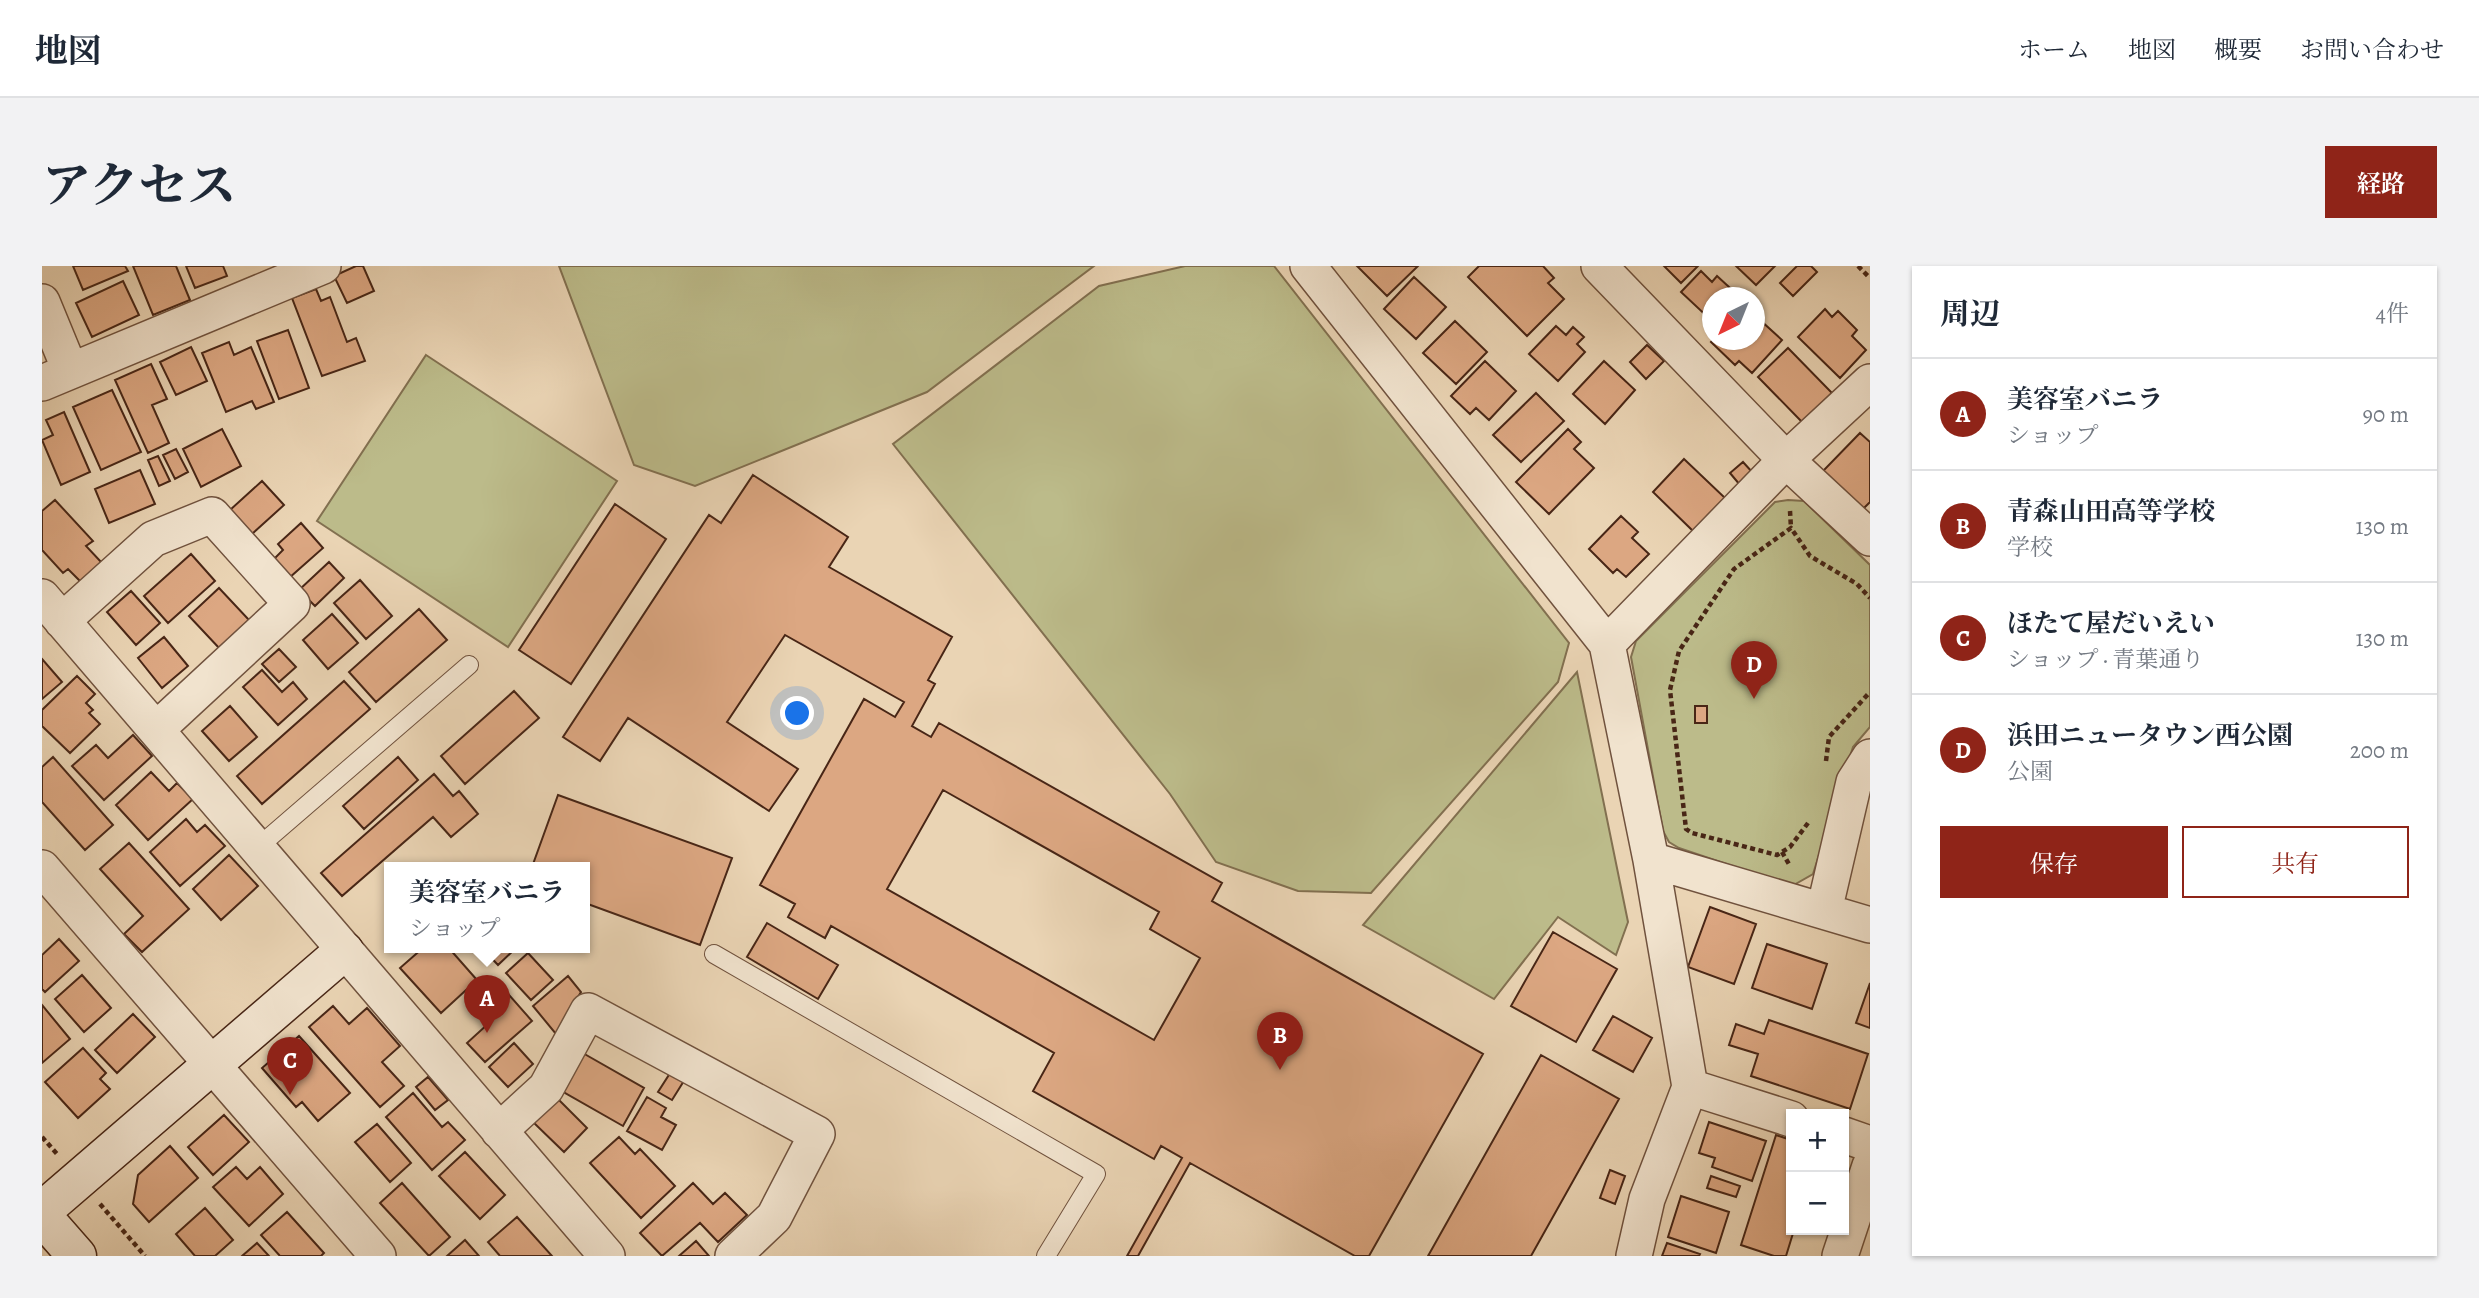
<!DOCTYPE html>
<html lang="ja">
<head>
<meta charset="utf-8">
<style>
  :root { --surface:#fff; --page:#f2f2f3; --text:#1f2937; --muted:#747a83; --line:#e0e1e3; --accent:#8f2418 }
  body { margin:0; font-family:Alegreya,"Noto Serif JP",serif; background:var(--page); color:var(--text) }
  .controls { position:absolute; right:21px; bottom:21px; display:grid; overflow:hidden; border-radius:0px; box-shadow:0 2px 5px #0004 }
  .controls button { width:63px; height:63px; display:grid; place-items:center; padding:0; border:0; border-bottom:2px solid var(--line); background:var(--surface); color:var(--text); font:35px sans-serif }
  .compass { position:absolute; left:1660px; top:21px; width:63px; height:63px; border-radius:50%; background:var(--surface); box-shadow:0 2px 5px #0004; rotate:223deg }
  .you { position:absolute; left:756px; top:448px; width:24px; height:24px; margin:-18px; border:5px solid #fff; border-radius:50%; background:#1a73e8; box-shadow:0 0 0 10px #1a73e833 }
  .badge { display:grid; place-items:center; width:46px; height:46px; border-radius:50%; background:var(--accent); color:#fff; font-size:23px; font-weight:700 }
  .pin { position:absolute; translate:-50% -58px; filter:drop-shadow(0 2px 4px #0008) }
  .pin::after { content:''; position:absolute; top:37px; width:24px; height:21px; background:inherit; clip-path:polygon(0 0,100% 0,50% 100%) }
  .popup { position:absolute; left:342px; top:596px; width:206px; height:91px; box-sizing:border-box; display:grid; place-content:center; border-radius:0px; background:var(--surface); filter:drop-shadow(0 2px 5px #0005); font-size:23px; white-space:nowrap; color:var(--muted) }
  .popup b { font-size:26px; color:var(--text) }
  .popup::after { content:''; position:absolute; left:50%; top:100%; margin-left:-14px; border:14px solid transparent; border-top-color:var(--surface) }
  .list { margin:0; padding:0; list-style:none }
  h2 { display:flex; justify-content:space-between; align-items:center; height:91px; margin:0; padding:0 28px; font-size:30px }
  h2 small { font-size:23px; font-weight:400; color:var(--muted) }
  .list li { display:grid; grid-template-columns:46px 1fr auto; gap:21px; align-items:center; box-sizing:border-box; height:112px; padding:0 28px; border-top:2px solid var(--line) }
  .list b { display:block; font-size:26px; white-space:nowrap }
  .list p { margin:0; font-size:23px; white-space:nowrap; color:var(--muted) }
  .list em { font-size:23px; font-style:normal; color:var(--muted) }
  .actions { display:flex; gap:14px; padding:21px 28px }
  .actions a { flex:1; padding:16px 0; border:2px solid var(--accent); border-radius:0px; text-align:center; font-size:24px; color:var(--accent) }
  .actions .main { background:var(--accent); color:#fff }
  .map { position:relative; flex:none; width:1828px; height:990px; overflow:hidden; border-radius:0px }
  header { display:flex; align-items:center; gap:42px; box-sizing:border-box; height:98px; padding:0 35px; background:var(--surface); border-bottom:2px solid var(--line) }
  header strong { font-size:33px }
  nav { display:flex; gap:38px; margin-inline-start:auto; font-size:24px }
  .intro { display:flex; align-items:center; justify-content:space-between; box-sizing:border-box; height:168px; padding:0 42px }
  h1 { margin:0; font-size:49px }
  .button { padding:18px 32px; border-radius:0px; background:var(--accent); color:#fff; font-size:24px; font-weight:700 }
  main { display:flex; gap:42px; padding:0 42px }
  aside { flex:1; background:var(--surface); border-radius:0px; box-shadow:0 2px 5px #0004 }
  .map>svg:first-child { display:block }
  .green { fill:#bcbb8a; stroke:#827050; stroke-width:2 }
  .building { fill:#dca782; stroke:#482616; stroke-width:2; fill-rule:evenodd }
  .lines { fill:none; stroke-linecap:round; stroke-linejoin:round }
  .lane-casing { stroke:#70523e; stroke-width:20 }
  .street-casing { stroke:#70523e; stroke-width:38 }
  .secondary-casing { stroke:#482616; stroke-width:41 }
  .path { stroke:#482616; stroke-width:4.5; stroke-dasharray:5 3.5; stroke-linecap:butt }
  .lane { stroke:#f1e3ce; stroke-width:18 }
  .street { stroke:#f1e3ce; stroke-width:35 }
  .secondary { stroke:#f1e3ce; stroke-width:38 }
</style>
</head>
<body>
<header>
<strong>地図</strong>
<nav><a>ホーム</a><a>地図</a><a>概要</a><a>お問い合わせ</a></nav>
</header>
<div class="intro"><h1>アクセス</h1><a class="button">経路</a></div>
<main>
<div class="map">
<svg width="1828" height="990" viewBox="0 0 1828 990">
  <rect width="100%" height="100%" fill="#ead4b4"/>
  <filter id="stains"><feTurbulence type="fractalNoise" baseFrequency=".00286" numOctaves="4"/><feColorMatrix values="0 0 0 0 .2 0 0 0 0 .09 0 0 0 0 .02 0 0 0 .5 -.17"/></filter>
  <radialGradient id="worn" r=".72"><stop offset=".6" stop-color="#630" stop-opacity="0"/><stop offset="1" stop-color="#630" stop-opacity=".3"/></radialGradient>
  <path class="green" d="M517,0h535l-167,126 -232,94 -61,-21z
    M1143,0h89l295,377 -11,39 -187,211 -73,-2 -82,-29 -46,-68 -277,-350 206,-158z
    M384,89l191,126 -109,166 -191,-126z
    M1746,234l16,1 66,64v162l-17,20 -40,127 -21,12 -113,-38 -10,-6 -6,-11 -32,-174 5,-16 139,-139z
    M1535,406l51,250 -12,33 -58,-38 -64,82 -131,-74z"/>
  <path class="building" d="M31,0h52l3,5 -45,19z
    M91,0h43l14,34 -37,15z
    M144,0h37l4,10 -32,12z
    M314,0h7l11,25 -27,12 -13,-27z
    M1315,0h61l-31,30z
    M1437,0h64l11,12 -6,5 16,16 -37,37 -59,-59z
    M1622,0h34l-17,17z
    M1694,0h39l-19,19z
    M1755,0h14l6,6 -24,24 -13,-13z
    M1659,5l11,11 5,-6 24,22h-28v24l-32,-30z
    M1372,11l32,30 -30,32 -32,-30z
    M81,15l16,34 -47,22 -16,-34z
    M274,23l5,12 9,-4 17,45 9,-4 9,23 -43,15 -30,-78z
    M1783,43l7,8 6,-6 19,19 -5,6 14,14 -26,28 -42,-41z
    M1713,44l7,7 -3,2 23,21 -30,33 -13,-12 -4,4 -24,-23 2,-2h42z
    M1413,55l32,31 -31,32 -33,-31z
    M1514,60l10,9 7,-8 11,10 -7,7 8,8 -27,29 -29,-27z
    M246,64l21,58 -30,11 -22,-58z
    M187,76l5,13 17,-8 23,55 -18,7 -4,-8 -26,11 -24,-59z
    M1605,79l17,16 -18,18 -16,-17z
    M149,81l16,34 -31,14 -16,-33z
    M1746,82l44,45 -29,30 -45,-46z
    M1443,95l31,30 -27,29 -13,-12 -6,6 -19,-18z
    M1562,95l31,29 -30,34 -32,-30z
    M109,98l16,35 -15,6 17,38 -21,10 -33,-73z
    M70,124l29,62 -40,18 -28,-63z
    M1494,127l28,28 -43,41 -28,-27z
    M22,146l26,60 -29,13 -19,-45 11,-5 -7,-15z
    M180,163l19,37 -40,21 -18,-38z
    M1526,163l13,13 -7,7 20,19 -45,46 -33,-32z
    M1818,167l10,9v60l-12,12 -35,-43z
    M134,183l12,23 -13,7 -12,-24z
    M116,190l12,25 -11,5 -11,-26z
    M1642,193l41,39 -32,33 -40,-39z
    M1701,196l10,11 -13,12 -10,-12z
    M98,204l15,34 -46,19 -14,-34z
    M711,209l95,62 -19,30 123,70 -24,43 7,4 -23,42 19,11 8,-14 283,160 -10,18 271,153 -114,202h-14l-165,-93 -52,93h-11l55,-98 -21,-12 -7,13 -121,-68 21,-38 -223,-127 -6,12 -37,-21 7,-13 -35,-19 104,-186 31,18 9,-15 -119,-67 -58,87 71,47 -29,42 -141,-93 -28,43 -37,-24 146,-222 12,8zM901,524l216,122 -9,17 50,29 -46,82 -267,-151z
    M220,215l22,24 -32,29 -22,-24z
    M13,234l38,41 -7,5 16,17 -21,19 -13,-13 -5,4 -21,-23v-39z
    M573,238l51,35 -95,145 -52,-34z
    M1579,250l17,16 -6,6 17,16 -23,23 -9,-8 -4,4 -24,-24z
    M259,257l22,25 -34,30 -16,-18 10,-10 -5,-6z
    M149,288l24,27 -47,42 -24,-27z
    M287,296l15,16 -29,28 -16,-16z
    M318,314l32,36 -26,23 -32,-36z
    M177,322l30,32 -29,29 -31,-33z
    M89,325l29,32 -24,22 -29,-33z
    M377,343l28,31 -71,62 -27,-30z
    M290,348l26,29 -30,26 -25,-29z
    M122,371l24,29 -26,22 -24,-30z
    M237,383l17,18 -17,15 -17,-18z
    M0,393l20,23 -20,17z
    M220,404l20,22 11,-10 14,17 -29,26 -35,-38z
    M35,410l18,18 -9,9 7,7 -4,3 11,11 -30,29 -28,-27v-16z
    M302,415l26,28 -108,95 -25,-28z
    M472,425l25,27 -74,66 -24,-28z
    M188,440l27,31 -28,24 -27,-30z
    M1653,440h12v17h-12z
    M91,469l19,21 -48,44 -32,-34 24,-21 12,13z
    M11,491l60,68 -28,25 -43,-48v-35z
    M356,491l20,23 -54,49 -21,-23z
    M109,506l18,19 8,-8 16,16 -45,41 -32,-35z
    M392,508l19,22 6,-5 19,23 -27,23 -18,-20 -91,79 -21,-23z
    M516,529l174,63 -32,87 -115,-42v-36h-53z
    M144,553l11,13 8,-7 20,21 -45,40 -30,-34z
    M87,577l60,66 -47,43 -18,-18 19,-18 -43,-47z
    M187,589l29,31 -37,34 -28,-31z
    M1668,641l46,17 -22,60 -46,-17z
    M725,657l71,42 -20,34 -71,-42z
    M1511,666l64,37 -41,73 -65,-36z
    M17,673l20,22 -34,31 -3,-3v-34z
    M1725,678l60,20 -15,45 -60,-21z
    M382,681h24l29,33 -36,33 -41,-45z
    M439,681h36l-19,18z
    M486,687l25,27 -22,20 -25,-27z
    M40,709l29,33 -27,24 -29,-33z
    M526,710l13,16 -25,42 -23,-28z
    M453,713l37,42 -47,41 -18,-19 22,-20 -19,-21z
    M1828,717v45l-14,-5z
    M0,739l28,34 -28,24z
    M291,740l16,18 18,-16 33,38 -18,16 22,24 -24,21 -71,-80z
    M91,748l22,23 -38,36 -22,-23z
    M1571,750l39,22 -19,34 -40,-22z
    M1727,754l99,34 -18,55 -99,-33 7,-22 -29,-9 7,-21 28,10z
    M257,770l51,57 -32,28 -16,-19 -6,5 -34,-39z
    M472,777l19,21 -25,23 -19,-20z
    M41,782l23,25 -6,6 10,10 -32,29 -33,-36z
    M539,786l63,36 -21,38 -63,-36z
    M1499,789l78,44 -88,157h-103z
    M632,801l13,9 -15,24 -14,-8z
    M386,811l20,23 -13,10 -19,-23z
    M371,827l29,34 6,-5 17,18 -33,30 -46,-53z
    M605,831l19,11 -5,9 15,8 -14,25 -35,-19z
    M515,832l30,30 -23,24 -31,-30z
    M182,849l25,27 -36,33 -25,-28z
    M1667,856l57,19 -14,40 -40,-14 3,-9 -16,-5z
    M335,858l34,39 -21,19 -35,-40z
    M1734,869l15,5v90h3l-8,26h-12l-33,-11z
    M577,871l16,17 5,-5 35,37 -34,32 -51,-55z
    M128,880l28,32 -49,44 -16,-18 5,-29z
    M423,886l40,43 -25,24 -41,-43z
    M194,901l11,12 13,-12 23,27 -34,32 -36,-39z
    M1568,904l15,6 -10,28 -15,-6z
    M1669,910l29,10 -4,11 -29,-9z
    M360,917l48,54 -21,19 -49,-53z
    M651,917l20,21 12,-11 22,22 -29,27 -18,-19 -38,33 -22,-23z
    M1639,930l48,16 -13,41 -48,-16z
    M163,942l28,32 -18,16h-20l-19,-22z
    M245,946l37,41 -3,3h-41l-19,-21z
    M475,951l35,39h-52l-12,-14z
    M423,974l14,16h-32z
    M654,975l13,15h-30z
    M215,977l12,13h-27z
    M1625,977l33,11 -1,2h-37z"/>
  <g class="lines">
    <g class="lane-casing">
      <path id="lane" d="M215,582l212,-183
        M672,688l382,220 -50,82"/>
    </g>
    <g class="street-casing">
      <path id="street" d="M1266,0l299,378 44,216 39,227 -43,112 -13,57
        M1557,0l187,194 84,78
        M0,36l28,68
        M0,117l281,-117
        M0,331l565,659
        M20,355l91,-82 59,-24 80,89 -135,125
        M1565,378l179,-184 84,-78
        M1609,594l219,65
        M0,602l336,388
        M1782,645l30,-129 16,-25
        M1648,821l101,32
        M457,865l47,-43 42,-77 229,123 -43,83 -41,39
        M1802,869l26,9
        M1798,990l30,-90"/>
    </g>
    <g class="secondary-casing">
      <path id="secondary" d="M0,945l302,-260
        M0,950l35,40"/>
    </g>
    <path class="path" d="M1816,0l12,12
      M1748,245l1,17
      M1784,495l3,-24 41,-45
      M1766,557l-18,24 -13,8 -85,-22 -6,-4 -16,-139 9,-39 55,-82 57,-41 19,28 47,28 13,14
      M1740,586l8,14
      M0,871l16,18
      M58,938l45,52"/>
    <use href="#lane" class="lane"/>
    <use href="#street" class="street"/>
    <use href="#secondary" class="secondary"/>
  </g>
  <rect width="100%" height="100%" filter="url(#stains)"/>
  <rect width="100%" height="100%" fill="url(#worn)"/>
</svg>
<div class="controls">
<button>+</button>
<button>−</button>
</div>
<svg class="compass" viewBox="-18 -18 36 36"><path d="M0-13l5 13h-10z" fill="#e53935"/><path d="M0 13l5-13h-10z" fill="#747a83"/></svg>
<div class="you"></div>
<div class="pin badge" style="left:445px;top:767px">A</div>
<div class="popup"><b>美容室バニラ</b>ショップ</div>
<div class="pin badge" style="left:1238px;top:804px">B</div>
<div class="pin badge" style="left:248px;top:829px">C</div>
<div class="pin badge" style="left:1712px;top:433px">D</div>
</div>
<aside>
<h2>周辺<small>4件</small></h2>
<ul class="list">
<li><span class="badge">A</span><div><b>美容室バニラ</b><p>ショップ</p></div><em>90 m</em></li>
<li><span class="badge">B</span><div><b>青森山田高等学校</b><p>学校</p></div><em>130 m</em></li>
<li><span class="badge">C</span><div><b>ほたて屋だいえい</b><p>ショップ · 青葉通り</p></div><em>130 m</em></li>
<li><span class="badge">D</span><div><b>浜田ニュータウン西公園</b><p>公園</p></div><em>200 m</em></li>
</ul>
<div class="actions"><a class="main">保存</a><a>共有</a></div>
</aside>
</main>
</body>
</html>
